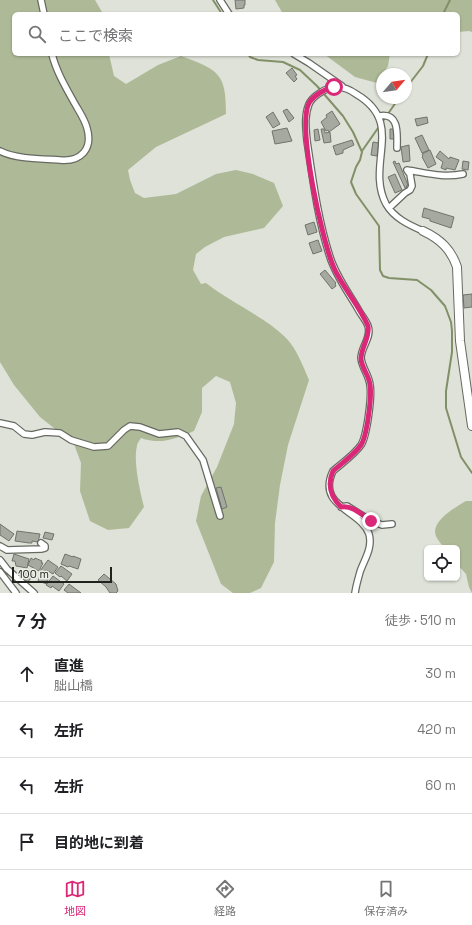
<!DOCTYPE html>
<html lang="ja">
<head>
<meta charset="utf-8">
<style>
  :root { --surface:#fff; --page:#f6f6f6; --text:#202124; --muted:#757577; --line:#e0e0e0; --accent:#db2777 }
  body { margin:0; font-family:"Space Grotesk","Noto Sans JP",sans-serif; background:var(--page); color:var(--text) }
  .controls { position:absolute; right:12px; bottom:12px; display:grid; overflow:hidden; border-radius:6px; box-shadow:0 1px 3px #0004 }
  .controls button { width:36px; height:36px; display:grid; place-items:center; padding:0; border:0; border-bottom:1px solid var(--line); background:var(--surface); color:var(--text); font:20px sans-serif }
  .compass { position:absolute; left:376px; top:68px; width:36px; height:36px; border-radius:50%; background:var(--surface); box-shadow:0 1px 3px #0004; rotate:61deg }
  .scale { position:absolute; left:12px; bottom:10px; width:100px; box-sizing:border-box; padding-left:4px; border:2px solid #20221e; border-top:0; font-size:11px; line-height:14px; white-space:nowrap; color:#20221e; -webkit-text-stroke:3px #ebefe6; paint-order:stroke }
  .stop { position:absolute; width:12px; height:12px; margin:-9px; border:3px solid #db2777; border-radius:50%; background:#fff }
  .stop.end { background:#db2777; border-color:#fff; box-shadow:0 1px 4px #0008 }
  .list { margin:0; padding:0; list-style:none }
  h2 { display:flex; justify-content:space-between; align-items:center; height:52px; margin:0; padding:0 16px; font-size:17px }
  h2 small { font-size:13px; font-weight:400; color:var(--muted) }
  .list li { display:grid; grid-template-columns:26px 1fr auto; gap:12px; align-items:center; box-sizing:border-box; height:56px; padding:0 16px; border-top:1px solid var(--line) }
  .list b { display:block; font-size:15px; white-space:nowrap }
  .list p { margin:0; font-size:13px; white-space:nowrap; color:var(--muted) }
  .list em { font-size:13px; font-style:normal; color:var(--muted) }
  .icon { flex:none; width:22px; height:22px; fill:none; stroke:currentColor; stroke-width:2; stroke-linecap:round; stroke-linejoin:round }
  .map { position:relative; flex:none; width:472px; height:593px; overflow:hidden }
  .search { position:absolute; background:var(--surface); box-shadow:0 1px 3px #0004; left:12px; right:12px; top:12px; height:44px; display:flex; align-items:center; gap:10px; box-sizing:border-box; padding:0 14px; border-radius:6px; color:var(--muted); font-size:15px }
  .sheet { height:276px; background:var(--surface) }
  nav { display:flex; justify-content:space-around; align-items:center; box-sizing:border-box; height:56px; border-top:1px solid var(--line); background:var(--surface); font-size:11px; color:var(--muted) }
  nav a { display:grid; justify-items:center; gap:2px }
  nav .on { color:var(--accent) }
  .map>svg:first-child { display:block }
  .green { fill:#aeba97 }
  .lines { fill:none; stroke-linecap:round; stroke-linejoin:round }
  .stream { stroke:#829067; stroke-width:2 }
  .building { fill:#a6a9a0; stroke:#71746c }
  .street-casing { stroke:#676a62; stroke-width:8 }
  .secondary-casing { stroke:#676a62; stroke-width:10 }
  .street { stroke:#fff; stroke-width:5.5 }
  .secondary { stroke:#fff; stroke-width:8 }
  .route { stroke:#db2777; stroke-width:5 }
</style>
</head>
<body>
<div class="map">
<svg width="472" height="593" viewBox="0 0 472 593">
  <rect width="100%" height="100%" fill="#dee2d8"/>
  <path class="green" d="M0,0h95l7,12v2h-88v40h95l5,22 12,8 32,-19 23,-9c38,14 45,17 45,58l-70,33 -28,23 2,10 5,13 9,5 32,-4 40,-20 20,-4 17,4 21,9 9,23 -19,22 -40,9 -19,10 -9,7 -3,16 8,14 5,-1c25,20 60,34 81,56 10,11 16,27 22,41l-21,65 -8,40 -5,38 -1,39 -13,26 -11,5h-17l-12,-9 -25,-63 5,-25 16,-29 17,-43 2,-21 -6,-21 -14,-6 -14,12v24l-8,19c-18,8 -34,14 -53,7 -1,2 -4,5 -4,8 -4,15 3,45 7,61l-15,21 -21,2 -18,-9 -10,-30 1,-28 -7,-19 -34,-27 -26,-32 -14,-23z
    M275,0h197v32l-3,-1 -11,1v-18h-175z
    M324,54h66l-2,12 -11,17 -22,-6z
    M466,501h6v92l-3,-6 -3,-13 -9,-10v-16h-13c-3,-5 -9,-10 -9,-17 1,-13 21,-24 31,-30z"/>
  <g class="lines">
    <path class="stream" d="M213,0l9,14
      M443,14l7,-14
      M248,54l2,3 8,3 25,2 17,8 17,16 26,30 10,16 9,20 -2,8 -4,7 -5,15 5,12 23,32 1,44 3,6 6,2 28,2 14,10 14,16 6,16 1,9v21l-6,39v17l15,49 11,16
      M406,88l17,-22 5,-12
      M362,151l37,-53"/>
  </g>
  <path class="building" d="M235,0h10v5h-1v3l-8,1z
    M292,68l5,7 -2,1 2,3 -3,3 -8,-9z
    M287,109l7,9 -5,4 -6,-11z
    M332,111l8,13 -11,8 -1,-2 -2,1 -5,-9 6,-5 -1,-2z
    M273,112l7,12 -7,4 -7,-11z
    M427,117l1,6 -11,3 -2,-7z
    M287,128l5,13 -17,3 -3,-13z
    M318,129l2,11 -5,1 -1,-11z
    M321,129h3l1,4 5,-1 1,10 -7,1z
    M390,129h5v10h-5z
    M422,135l7,15 -7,3 -7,-15z
    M352,140l2,5 -11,5v3l-7,2 -3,-9z
    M373,142l6,1 -2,13 -6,-1z
    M409,145l1,16 -7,1 -2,-15z
    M430,150l6,14 -8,4 -6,-11 1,-1 -1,-2z
    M440,151l9,8 1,-2 9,3 -4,10 -9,-2v2l-5,-2 2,-6 -7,-5z
    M395,161l1,3 3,-1 9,22 -2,1 1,1 -2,1 -12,-26z
    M463,161l6,1 -1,8 -6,-1z
    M395,174l7,16 -7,3 -7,-16z
    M424,208l30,9 -3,11 -21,-7v-2l-8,-2z
    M314,222l3,10 -9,3 -3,-10z
    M318,240l4,11 -9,3 -4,-11z
    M325,270l11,13 -1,1 1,2 -4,3 -12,-15z
    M472,294v13l-8,1 -1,-13z
    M221,487l6,20 -5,2 -6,-21z
    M0,524l14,10 -5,7 -9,-6z
    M17,531l23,3 -2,8 -6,-1v2h-3l-14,-2z
    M45,532l9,2 -2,6 -9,-2z
    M14,554l15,5 -2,9 -11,-2 -1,-5h-3z
    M65,554l8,3v-1l8,3 -3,10 -9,-3 -1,1 -7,-3z
    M31,558l3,2 1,-2 7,3 -1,2h2l-4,8 -11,-6z
    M48,560l10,7 -5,7 -7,-4 -2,3 -4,-2z
    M61,566l11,8 -5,7 -6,-5 -1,1 -5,-4z
    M27,569l5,4 -1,1 2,1 -5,7 -7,-6z
    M46,574l3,1 -2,9 -9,-3 2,-5 3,2z
    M104,574l12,10 2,7 -2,2h-6l-4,-6 -8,-7z
    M53,576l11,8 -5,7 -7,-5 -1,2 -5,-3z
    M69,584l12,9h-13l-4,-3z"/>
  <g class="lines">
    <g class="street-casing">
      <path id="street" d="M41,0l3,14
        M220,0l9,14
        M294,54l15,9 33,23
        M379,116c21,-4 18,19 18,32
        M0,151c16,8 42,8 60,9 21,2 33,-11 27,-32 -2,-8 -8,-17 -12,-24 -9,-16 -19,-33 -23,-50
        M389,208l16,-15 5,-3 2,-4 -2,-12 -3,-4c20,3 36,8 56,4
        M0,423l14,3 10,8 8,1 13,-3 15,1 11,7 23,7 14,-1 16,-16 6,-4 10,1 19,7 19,-2 8,4 17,24 17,56
        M341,507l6,-1 24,15 11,4 10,-1
        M0,546l7,4 34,-1 4,-1v-2l-4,-3
        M0,560l7,9 27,24
        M0,572l16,21
        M355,593c1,-7 3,-14 5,-21 4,-12 13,-24 9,-38 -8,-24 -53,-27 -36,-63 9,-8 21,-16 28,-26 6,-9 11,-49 9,-60 -1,-10 -8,-17 -9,-27 0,-11 11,-21 7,-32 -2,-6 -7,-11 -10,-17 -10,-17 -22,-33 -28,-52 -12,-37 -17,-76 -23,-116 -1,-12 -3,-25 2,-37 3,-7 14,-14 21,-16 10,-3 18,0 26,6 50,29 9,70 30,110 8,14 23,21 37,27"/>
    </g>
    <g class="secondary-casing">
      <path id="secondary" d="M423,231c17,8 28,18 34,36l3,74 12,85"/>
    </g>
    <use href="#street" class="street"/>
    <use href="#secondary" class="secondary"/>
  </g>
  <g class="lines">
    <path class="route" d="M334,87c-9,2 -20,8 -25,16 -12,24 13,138 25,165 9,20 25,37 34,58 2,12 -7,21 -7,33 1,10 8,16 9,26 2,11 -3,51 -9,60 -7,10 -19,18 -28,26 -6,14 -3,25 8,36 12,-2 21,8 30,14"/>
  </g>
</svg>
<div class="controls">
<button><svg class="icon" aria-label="locate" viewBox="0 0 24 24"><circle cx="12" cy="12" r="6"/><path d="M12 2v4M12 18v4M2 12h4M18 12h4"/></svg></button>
</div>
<svg class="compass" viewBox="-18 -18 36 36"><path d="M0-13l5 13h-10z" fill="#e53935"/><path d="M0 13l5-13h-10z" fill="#757577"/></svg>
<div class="scale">100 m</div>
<div class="stop" style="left:334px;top:87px"></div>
<div class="stop end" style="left:371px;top:521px"></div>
<div class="search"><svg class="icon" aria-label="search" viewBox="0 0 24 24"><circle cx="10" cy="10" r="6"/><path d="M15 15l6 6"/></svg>ここで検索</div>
</div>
<section class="sheet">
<h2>7 分<small>徒歩 · 510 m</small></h2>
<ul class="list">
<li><svg class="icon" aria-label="ahead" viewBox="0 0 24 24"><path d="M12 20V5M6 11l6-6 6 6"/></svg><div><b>直進</b><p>朏山橋</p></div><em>30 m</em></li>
<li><svg class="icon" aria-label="left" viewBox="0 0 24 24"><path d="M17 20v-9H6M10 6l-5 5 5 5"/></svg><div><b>左折</b></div><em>420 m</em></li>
<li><svg class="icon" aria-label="left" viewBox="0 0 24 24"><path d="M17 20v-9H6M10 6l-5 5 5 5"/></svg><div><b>左折</b></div><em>60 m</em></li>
<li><svg class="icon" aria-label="arrive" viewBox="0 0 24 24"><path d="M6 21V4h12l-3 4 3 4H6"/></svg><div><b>目的地に到着</b></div></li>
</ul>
</section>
<nav>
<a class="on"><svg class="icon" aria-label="map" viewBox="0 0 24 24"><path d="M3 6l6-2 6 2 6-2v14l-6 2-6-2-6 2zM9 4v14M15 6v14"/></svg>地図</a>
<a><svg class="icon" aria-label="directions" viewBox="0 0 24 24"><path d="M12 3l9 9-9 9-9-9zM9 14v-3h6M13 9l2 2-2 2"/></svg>経路</a>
<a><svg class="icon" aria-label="saved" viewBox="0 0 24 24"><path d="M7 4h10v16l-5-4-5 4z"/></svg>保存済み</a>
</nav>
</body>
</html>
